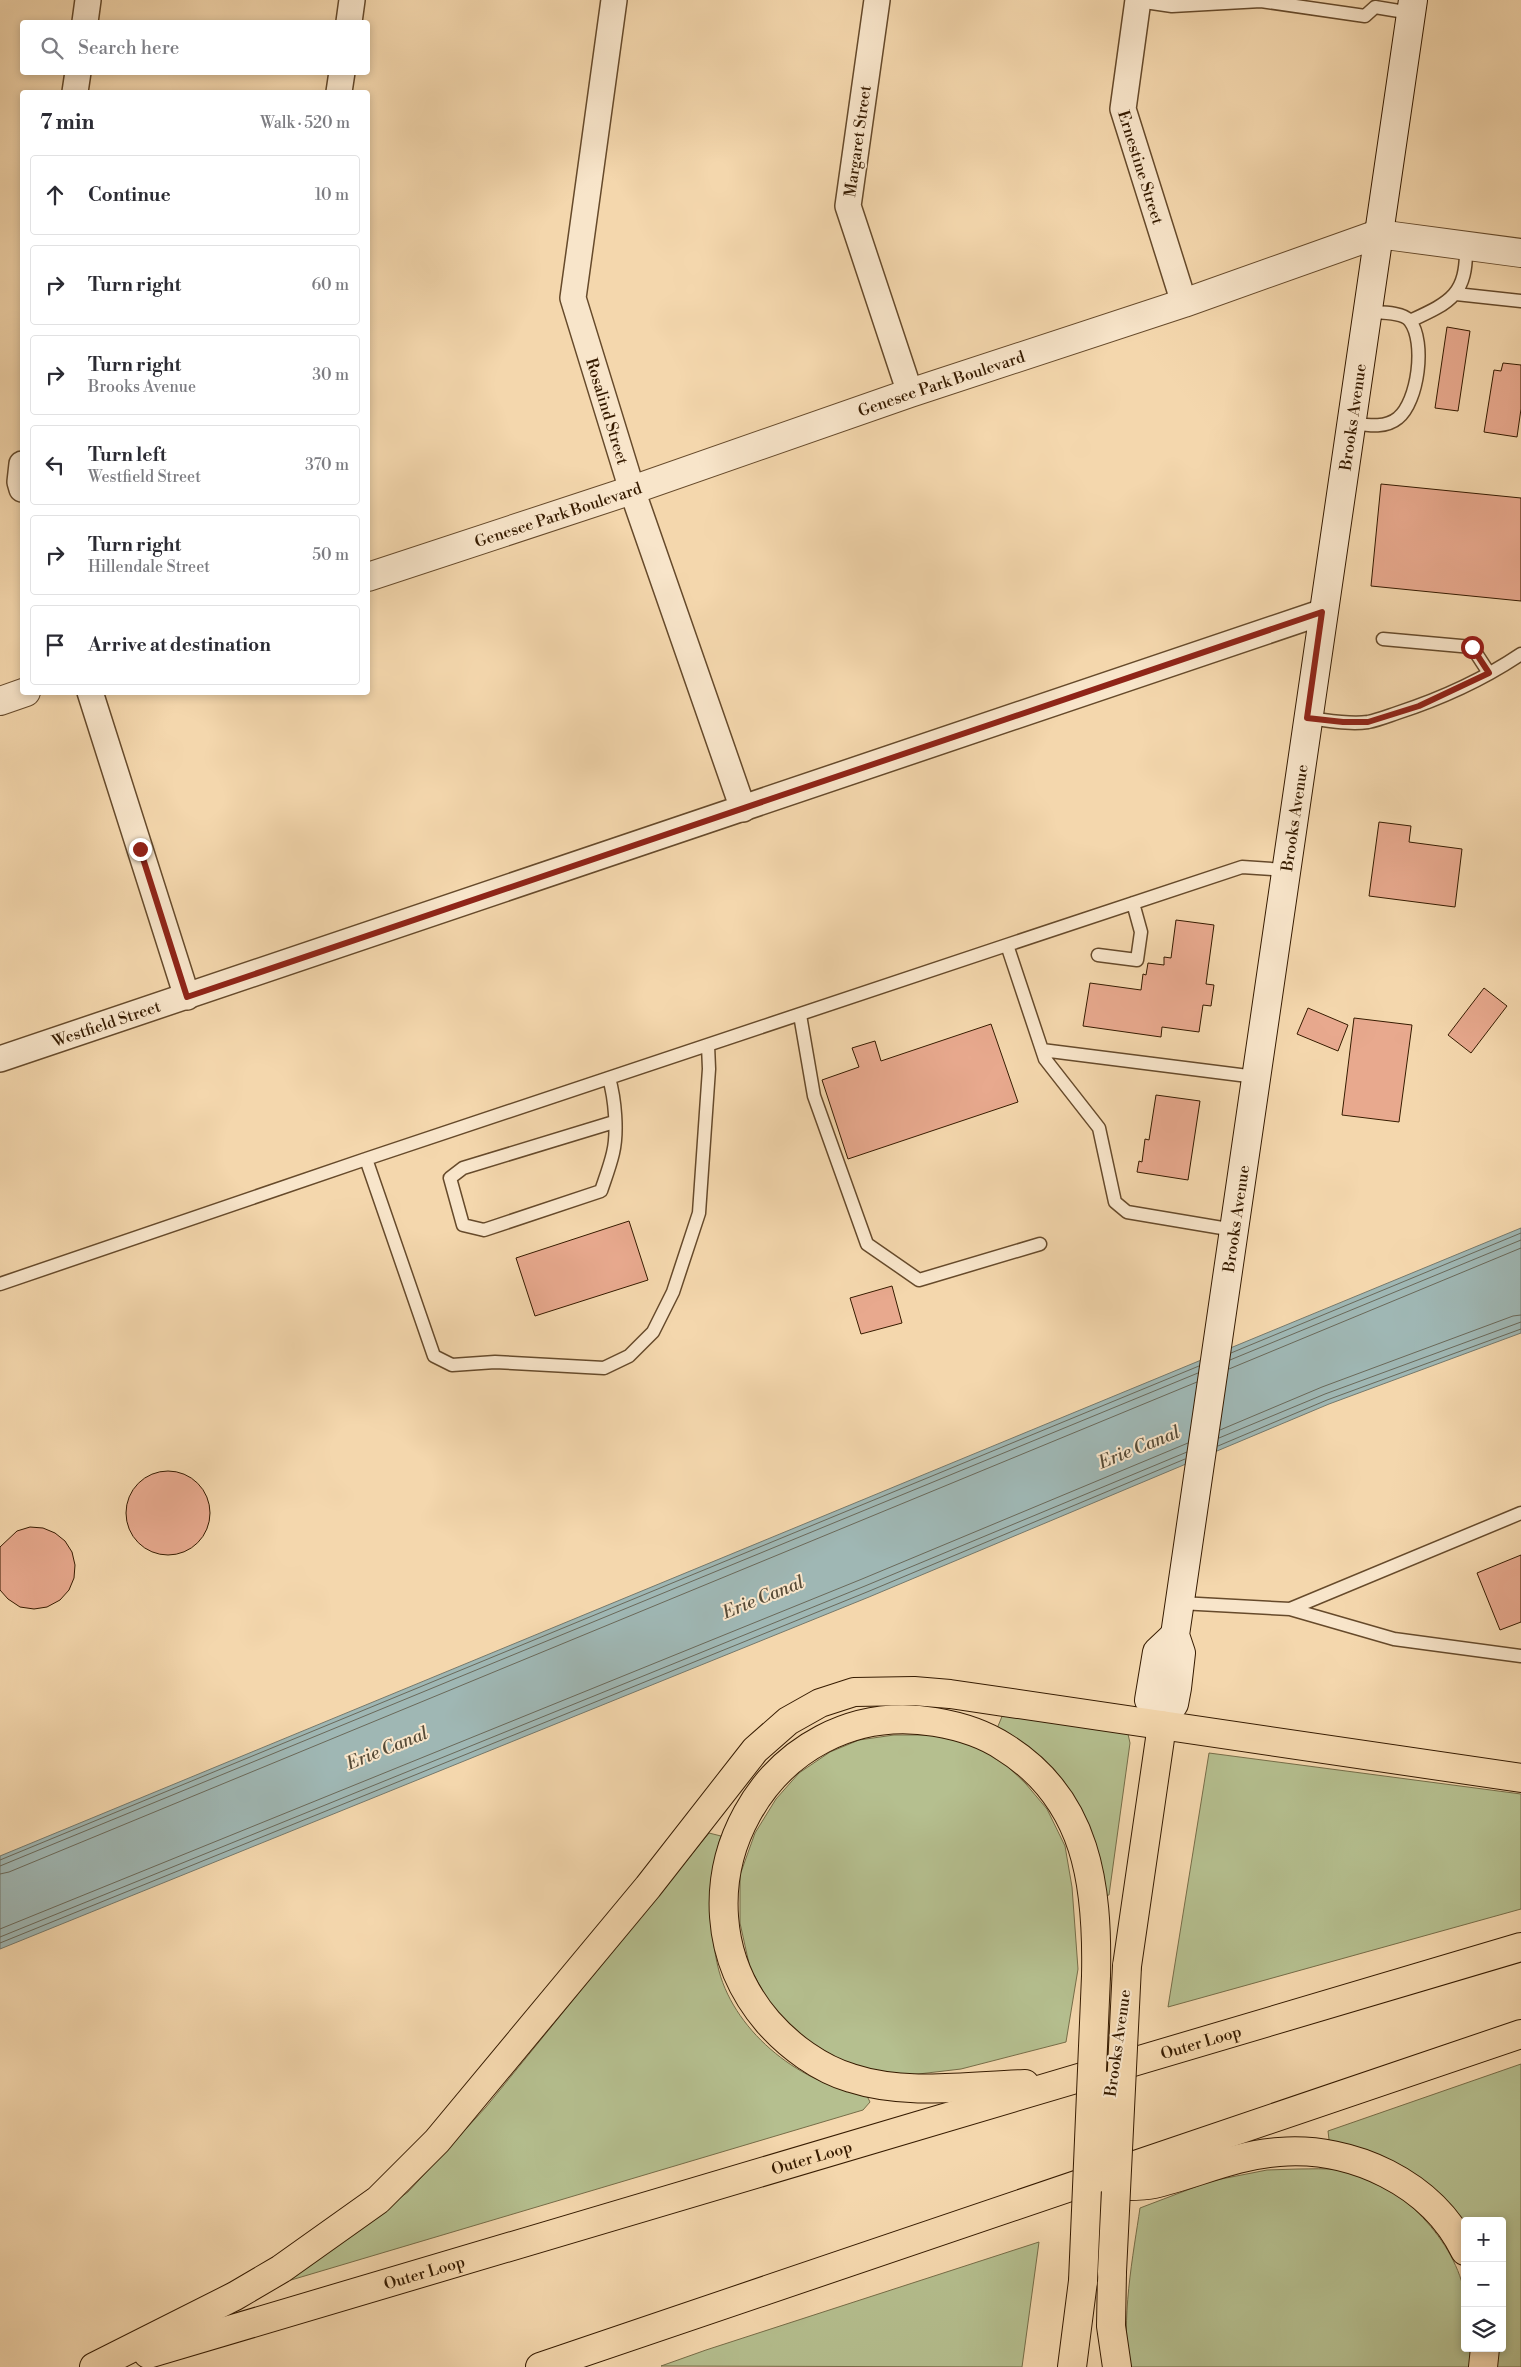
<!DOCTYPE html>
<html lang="en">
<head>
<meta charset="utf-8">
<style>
  :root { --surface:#fff; --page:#f2f2f3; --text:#2b2b33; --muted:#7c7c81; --line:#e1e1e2 }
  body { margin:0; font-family:"Libre Bodoni",serif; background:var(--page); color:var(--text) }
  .controls { position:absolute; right:15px; bottom:15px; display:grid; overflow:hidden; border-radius:5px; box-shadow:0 2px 8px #0003 }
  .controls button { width:45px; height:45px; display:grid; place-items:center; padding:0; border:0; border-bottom:1px solid var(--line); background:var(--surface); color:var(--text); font:25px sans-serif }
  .stop { position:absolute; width:15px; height:15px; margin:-11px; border:4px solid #8f2418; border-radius:50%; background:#fff }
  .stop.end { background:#8f2418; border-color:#fff; box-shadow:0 1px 5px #0008 }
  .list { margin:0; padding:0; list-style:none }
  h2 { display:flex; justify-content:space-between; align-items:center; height:65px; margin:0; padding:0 20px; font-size:21px }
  h2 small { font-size:16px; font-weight:400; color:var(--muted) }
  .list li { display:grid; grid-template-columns:32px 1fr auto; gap:15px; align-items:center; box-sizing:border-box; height:80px; margin:0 10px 10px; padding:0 10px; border:1px solid var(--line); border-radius:5px }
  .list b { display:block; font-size:19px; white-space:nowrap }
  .list p { margin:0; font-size:16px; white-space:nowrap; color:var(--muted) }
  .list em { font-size:16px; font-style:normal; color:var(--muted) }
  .icon { flex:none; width:28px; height:28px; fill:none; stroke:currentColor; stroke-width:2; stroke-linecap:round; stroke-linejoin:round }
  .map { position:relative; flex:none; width:1521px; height:2367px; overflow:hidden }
  .search { position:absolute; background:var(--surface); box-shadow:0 2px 8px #0003; left:20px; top:20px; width:350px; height:55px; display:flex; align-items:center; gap:12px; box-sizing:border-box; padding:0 18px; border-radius:5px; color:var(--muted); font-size:19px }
  .panel { position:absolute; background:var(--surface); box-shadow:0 2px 8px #0003; left:20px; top:90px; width:350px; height:605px; border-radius:5px }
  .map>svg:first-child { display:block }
  .green { fill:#b5bf8f; stroke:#766d48 }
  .water { fill:#9fb7b4; stroke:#75796c }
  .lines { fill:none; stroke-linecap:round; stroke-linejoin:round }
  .shore { stroke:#6a695a; stroke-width:1 }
  .building { fill:#e8a98e; stroke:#361b00 }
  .service-casing { stroke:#664a2b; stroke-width:15 }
  .minor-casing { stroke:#664a2b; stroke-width:28 }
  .tertiary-casing { stroke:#664a2b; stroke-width:30 }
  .secondary-casing { stroke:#361b00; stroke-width:30 }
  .primary-casing { stroke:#361b00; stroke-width:30 }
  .motorway-casing { stroke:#361b00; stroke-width:30 }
  .service { stroke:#f8e5ca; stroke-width:12 }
  .minor { stroke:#f8e5ca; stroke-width:25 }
  .tertiary { stroke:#f8e5ca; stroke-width:28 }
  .secondary { stroke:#f8e5ca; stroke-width:28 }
  .primary { stroke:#f4d7ad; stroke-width:28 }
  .motorway { stroke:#f4d7ad; stroke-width:28 }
  .primary-bridge-casing { stroke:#361b00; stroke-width:30; stroke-linecap:butt }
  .motorway-bridge-casing { stroke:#361b00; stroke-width:30; stroke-linecap:butt }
  .primary-bridge { stroke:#f4d7ad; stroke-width:28 }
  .motorway-bridge { stroke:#f4d7ad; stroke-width:28 }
  .route { stroke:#8f2418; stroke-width:6 }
  .labels { text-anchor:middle; stroke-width:4; stroke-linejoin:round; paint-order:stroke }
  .street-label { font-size:16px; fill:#361b00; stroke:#f8e5ca }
  .water-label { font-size:18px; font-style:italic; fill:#564a36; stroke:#f8e5ca }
</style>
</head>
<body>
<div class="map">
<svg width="1521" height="2367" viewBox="0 0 1521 2367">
  <rect width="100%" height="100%" fill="#f4d7ad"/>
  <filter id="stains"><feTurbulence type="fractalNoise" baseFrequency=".004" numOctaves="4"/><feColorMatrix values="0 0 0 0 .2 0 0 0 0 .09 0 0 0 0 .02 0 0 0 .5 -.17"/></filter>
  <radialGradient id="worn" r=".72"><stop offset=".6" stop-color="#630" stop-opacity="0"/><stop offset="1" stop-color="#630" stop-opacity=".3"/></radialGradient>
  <path class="green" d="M1003,1714l119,16 6,4 2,9 -21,152 -5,1c-21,-82 -23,-125 -108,-165z
    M894,1735h36l38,8 33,17 25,24 21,25 18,37 7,41 6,82 -12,73 -105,27 -51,6 -56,-7 -58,-34 -25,-28 -21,-38 -10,-45v-48l15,-42 21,-34 23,-26 31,-21 29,-12z
    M1209,1753l312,41v115l-353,98z
    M709,1833l12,3c-7,22 -9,45 -9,68 0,23 1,45 7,67 17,63 84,115 147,123l4,8 -7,8 -582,173 127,-91 78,-85z
    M1521,2064v303h-24l1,-19h4v-127h-37v7l-135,-80 -2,-17z
    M1298,2169c13,0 28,-1 42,1 55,8 113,67 124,121 4,18 1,39 1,57h6l-1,19h-339c-12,-40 3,-117 9,-159l71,-27 56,-11z
    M1039,2242l-17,125 -361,-1 45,-16z"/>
  <path class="water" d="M1521,1228v105l-192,71 -460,193 -869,352v-93z"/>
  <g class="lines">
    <path class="shore" d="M1231,1353l290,-120
      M1230,1360l291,-120
      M1229,1369l292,-121
      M1220,1430l102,-43 191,-71 8,-1
      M1219,1438l106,-44 196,-72
      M1218,1446l109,-46 194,-71
      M0,1860l1199,-494
      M0,1866l1198,-493
      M0,1874l9,-2 1188,-490
      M0,1929l862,-350 326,-136
      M0,1937l865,-351 322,-134
      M0,1943l867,-351 318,-133"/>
  </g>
  <path class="building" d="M1447,327l23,4 -12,80 -23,-3z
    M1503,363l18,2v44l-4,28 -33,-5 10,-62 7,1z
    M1381,484l140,14v103l-150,-15z
    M1379,822l32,4 -2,16 53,7 -7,58 -86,-11z
    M1176,920l38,5 -8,59 8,1 -3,21 -8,-1 -4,27 -37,-5 -1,10 -78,-11 7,-43 51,7 2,-16 3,1 2,-12 16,2v-8l7,1z
    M1484,988l23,18 -36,47 -23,-18z
    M1308,1008l40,17 -10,26 -41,-17z
    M1354,1018l58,7 -13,97 -57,-7z
    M991,1024l27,78 -170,57 -26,-79 37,-13 -7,-19 23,-7 6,20z
    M1156,1095l44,6 -12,79 -51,-8 2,-11 3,1 3,-23 4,1z
    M629,1221l19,59 -113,36 -19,-58z
    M892,1286l10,37 -41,11 -11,-36z
    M126 1513a42 42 0 1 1 84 0a42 42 0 1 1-84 0Z
    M30,1527l13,1 12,5 10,8 7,11 3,13 -1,13 -5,12 -9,10 -13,7 -13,2 -14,-2 -12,-8 -8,-9v-43l17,-16z
    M1521,1555v67l-21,8 -23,-57z"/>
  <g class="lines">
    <g class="service-casing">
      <path id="service" d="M1138,1l34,5 89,-5 104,15 10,-9 36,6
        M1456,294l65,7
        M1410,321c41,-19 57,-26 56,-75
        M1350,423c16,2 35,6 48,-5 20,-16 28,-76 12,-97 -8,-10 -32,-8 -44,-9
        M1383,639l89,8 17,26
        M1307,718c20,2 41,7 61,4 10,-2 20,-6 29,-9 43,-14 87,-34 124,-59
        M1098,955l39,5 4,-28 -8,-29
        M800,1015l14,81 53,148 52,36 121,-36
        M1042,1050l214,27
        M609,1078c6,21 9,54 4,75 -3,13 -8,26 -12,38l-117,39 -21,-5 -13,-47 13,-10 151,-46
        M366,1159l68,197 18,9 43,-3 109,6 25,-12 24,-24 20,-40 26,-79 10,-144 -1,-24
        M1234,1230l-107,-18 -12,-10 -16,-74 -54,-69 -38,-114 235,-78 43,3
        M0,1284l366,-125 641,-214
        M1180,1603l110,6 104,30 127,17
        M1290,1609l231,-96"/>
    </g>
    <g class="minor-casing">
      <g id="minor">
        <path id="s1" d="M614,0l-41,298 59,192 111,319"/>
        <path d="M877,0l-29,206 62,187"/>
        <path id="s2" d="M1138,0l-15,109 61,194"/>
        <path d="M85,22l3,-22"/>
        <path d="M349,22l3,-22"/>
        <path d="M75,92l3,-20"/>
        <path d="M339,92l3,-20"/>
        <path d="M22,464l-2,18 2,7"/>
        <path d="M90,692l97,305"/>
        <path id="s3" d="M0,1059l1323,-447"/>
      </g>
    </g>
    <g class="tertiary-casing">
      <g id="tertiary">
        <path id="s4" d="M368,577l264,-87 278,-97 274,-90 194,-69 143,19"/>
        <path d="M0,701l26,-9"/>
      </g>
    </g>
    <g class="secondary-casing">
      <g id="secondary">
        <path d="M1163,1719l-14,-19 8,-48 18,-17"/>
        <path id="s5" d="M1162,1725l1,-6 11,-15 3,-16 4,-35 -6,-18 238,-1635"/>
      </g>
    </g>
    <g class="primary-casing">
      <path id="primary" d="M1127,1966l35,-241
        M1072,2367l11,-86"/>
    </g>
    <g class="motorway-casing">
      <g id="motorway">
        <path d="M1025,2084c-57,2 -119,12 -174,-6 -31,-9 -62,-32 -83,-56 -110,-128 -1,-328 167,-300 24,4 48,11 69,25 84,52 94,139 92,229"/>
        <path d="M1097,2186c18,-1 40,2 57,-2 42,-10 81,-29 125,-32 73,-6 153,31 186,99"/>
        <path d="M1112,2272l-1,54 6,41"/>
        <path id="s6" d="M148,2354l1373,-407"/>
        <path d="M94,2367l141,-71 46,-27 97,-69 59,-59 211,-254 107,-137 33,-29 32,-18 34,-11 60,-1 36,3 571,84"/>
        <path d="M540,2367l981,-333"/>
        <path d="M1483,2367l2,-19"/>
      </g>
    </g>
    <use href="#service" class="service"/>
    <use href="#minor" class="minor"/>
    <use href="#tertiary" class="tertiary"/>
    <use href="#secondary" class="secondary"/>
    <use href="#primary" class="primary"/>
    <use href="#motorway" class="motorway"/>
    <g class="primary-bridge-casing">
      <path id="primary-bridge" d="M1098,2178l13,-93"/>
    </g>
    <g class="motorway-bridge-casing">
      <path id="motorway-bridge" d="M1112,2272l15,-306
        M1083,2281l13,-305"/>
    </g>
    <use href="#primary-bridge" class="primary-bridge"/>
    <use href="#motorway-bridge" class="motorway-bridge"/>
  </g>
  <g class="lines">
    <path class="route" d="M140,849l47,148 1135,-385 -15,106 36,4h25l51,-16 70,-33 -17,-26"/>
  </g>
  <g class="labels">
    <g class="street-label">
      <text transform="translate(857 141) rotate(-82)" y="6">Margaret Street</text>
      <text dy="6" stroke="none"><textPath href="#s2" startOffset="171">Ernestine Street</textPath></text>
      <text dy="6" stroke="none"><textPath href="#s4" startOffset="605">Genesee Park Boulevard</textPath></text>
      <text dy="6" stroke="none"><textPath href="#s1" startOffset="419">Rosalind Street</textPath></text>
      <text dy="6" stroke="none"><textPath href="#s5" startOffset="1326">Brooks Avenue</textPath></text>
      <text dy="6" stroke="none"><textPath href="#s4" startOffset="200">Genesee Park Boulevard</textPath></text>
      <text dy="6" stroke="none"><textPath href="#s5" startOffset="921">Brooks Avenue</textPath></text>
      <text dy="6" stroke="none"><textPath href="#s3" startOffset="112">Westfield Street</textPath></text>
      <text dy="6" stroke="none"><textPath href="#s5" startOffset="516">Brooks Avenue</textPath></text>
      <text dy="6" stroke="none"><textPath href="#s6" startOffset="1098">Outer Loop</textPath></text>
      <text transform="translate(1117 2043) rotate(-82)" y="6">Brooks Avenue</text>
      <text dy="6" stroke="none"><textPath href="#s6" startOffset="692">Outer Loop</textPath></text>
      <text dy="6" stroke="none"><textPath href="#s6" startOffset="288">Outer Loop</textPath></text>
    </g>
    <g class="water-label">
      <text transform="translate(1139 1447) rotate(-22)" y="6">Erie Canal</text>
      <text transform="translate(763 1597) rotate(-22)" y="6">Erie Canal</text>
      <text transform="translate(387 1748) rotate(-22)" y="6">Erie Canal</text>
    </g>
  </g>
  <rect width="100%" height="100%" filter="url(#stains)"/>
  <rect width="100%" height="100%" fill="url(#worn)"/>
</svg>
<div class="controls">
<button>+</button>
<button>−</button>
<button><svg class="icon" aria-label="layers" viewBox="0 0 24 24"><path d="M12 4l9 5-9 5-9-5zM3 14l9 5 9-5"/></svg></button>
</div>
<div class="stop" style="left:1472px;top:647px"></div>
<div class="stop end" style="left:140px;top:849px"></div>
<div class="search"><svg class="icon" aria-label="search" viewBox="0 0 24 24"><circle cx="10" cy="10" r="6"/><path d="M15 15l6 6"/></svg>Search here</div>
<section class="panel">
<h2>7 min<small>Walk · 520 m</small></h2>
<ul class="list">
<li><svg class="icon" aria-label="ahead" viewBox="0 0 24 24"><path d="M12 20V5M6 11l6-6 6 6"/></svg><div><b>Continue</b></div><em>10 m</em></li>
<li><svg class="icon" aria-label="right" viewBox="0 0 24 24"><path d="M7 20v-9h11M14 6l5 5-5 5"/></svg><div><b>Turn right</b></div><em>60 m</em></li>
<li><svg class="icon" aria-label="right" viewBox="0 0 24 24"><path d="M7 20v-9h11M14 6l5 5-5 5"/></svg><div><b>Turn right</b><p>Brooks Avenue</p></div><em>30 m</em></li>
<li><svg class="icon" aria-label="left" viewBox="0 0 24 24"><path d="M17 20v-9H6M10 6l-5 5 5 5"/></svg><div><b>Turn left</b><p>Westfield Street</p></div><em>370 m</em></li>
<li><svg class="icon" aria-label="right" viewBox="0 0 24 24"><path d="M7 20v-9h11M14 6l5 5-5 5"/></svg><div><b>Turn right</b><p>Hillendale Street</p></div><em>50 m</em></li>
<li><svg class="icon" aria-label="arrive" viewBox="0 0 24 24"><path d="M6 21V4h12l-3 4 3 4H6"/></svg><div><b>Arrive at destination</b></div></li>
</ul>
</section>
</div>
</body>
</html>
